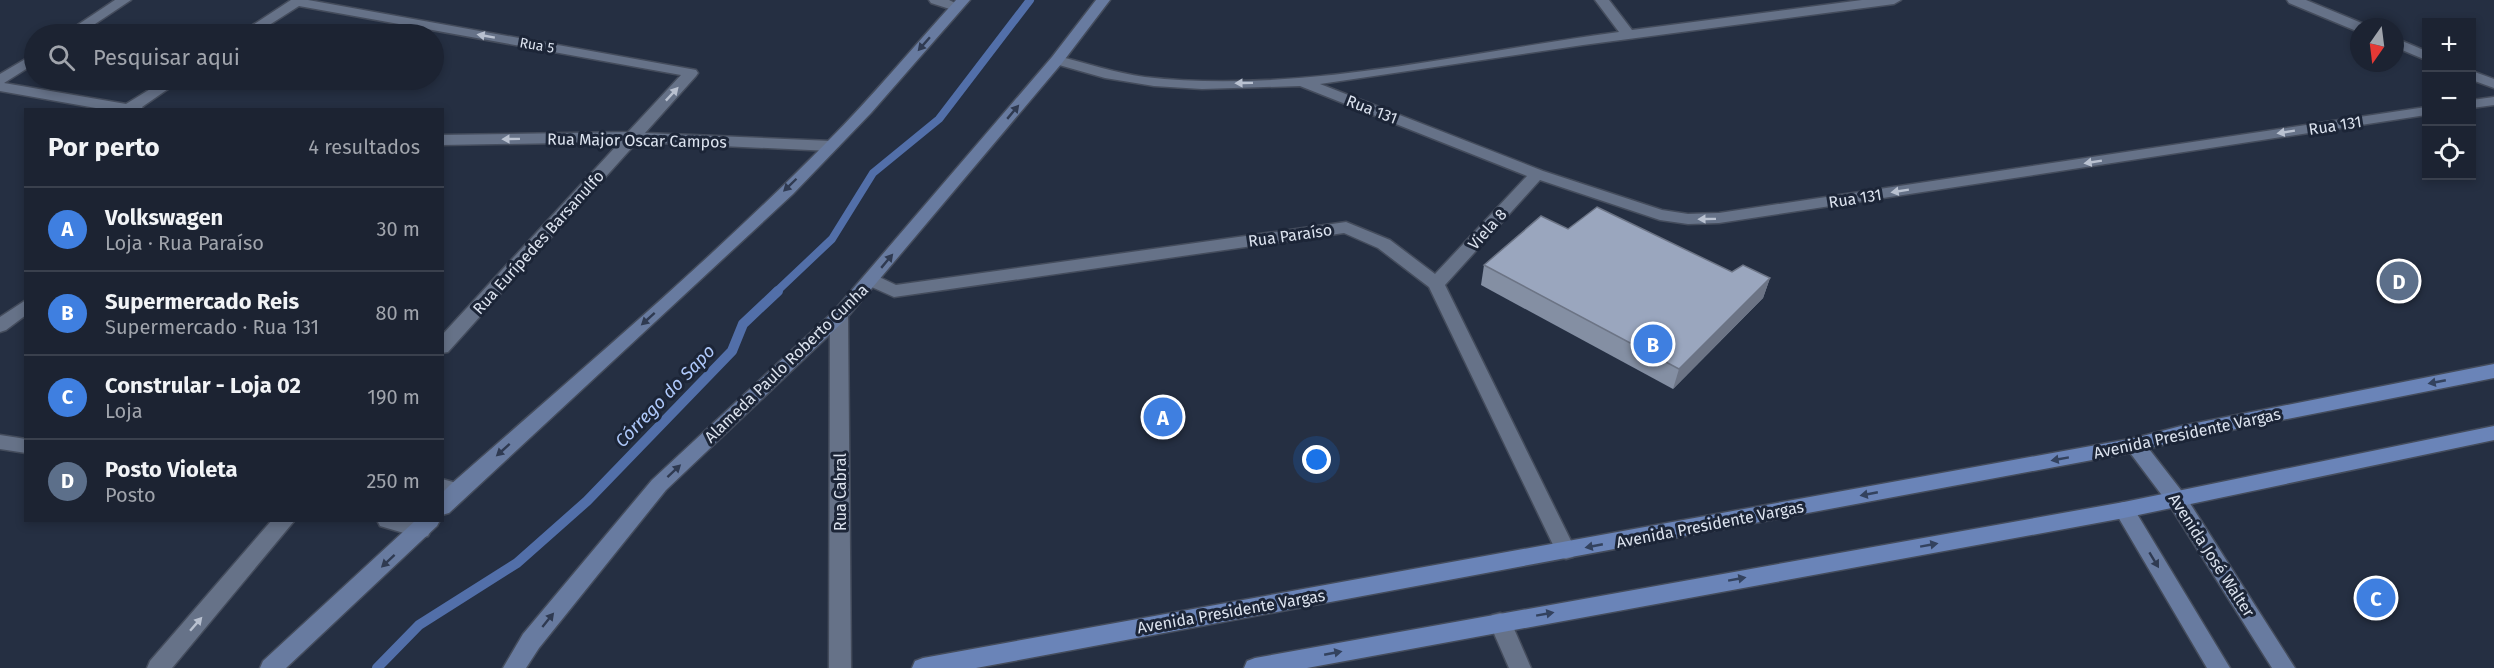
<!DOCTYPE html>
<html lang="pt">
<head>
<meta charset="utf-8">
<style>
  :root { --surface:#1c2332; --page:#292f3e; --text:#f1f3f6; --muted:#a0a4ac; --line:#3a404d; --accent:#8c9099 }
  body { margin:0; font-family:"Fira Sans",sans-serif; background:var(--page); color:var(--text) }
  .controls { position:absolute; right:18px; top:18px; display:grid; overflow:hidden; border-radius:0px; box-shadow:0 3px 9px #0003 }
  .controls button { width:54px; height:54px; display:grid; place-items:center; padding:0; border:0; border-bottom:2px solid var(--line); background:var(--surface); color:var(--text); font:30px sans-serif }
  .compass { position:absolute; left:2350px; top:18px; width:54px; height:54px; border-radius:50%; background:var(--surface); box-shadow:0 3px 9px #0003; rotate:194deg }
  .you { position:absolute; left:1317px; top:460px; width:21px; height:21px; margin:-15px; border:4px solid #fff; border-radius:50%; background:#1a73e8; box-shadow:0 0 0 9px #1a73e833 }
  .badge { display:grid; place-items:center; width:39px; height:39px; border-radius:50%; background:var(--accent); color:#fff; font-size:20px; font-weight:700 }
  .pin { position:absolute; translate:-50% -50%; border:3px solid #fff; box-shadow:0 2px 6px #0006 }
  .list { margin:0; padding:0; list-style:none }
  h2 { display:flex; justify-content:space-between; align-items:center; height:78px; margin:0; padding:0 24px; font-size:26px }
  h2 small { font-size:20px; font-weight:400; color:var(--muted) }
  .list li { display:grid; grid-template-columns:39px 1fr auto; gap:18px; align-items:center; box-sizing:border-box; height:84px; padding:0 24px; border-top:2px solid var(--line) }
  .list b { display:block; font-size:22px; white-space:nowrap }
  .list p { margin:0; font-size:20px; white-space:nowrap; color:var(--muted) }
  .list em { font-size:20px; font-style:normal; color:var(--muted) }
  .icon { flex:none; width:33px; height:33px; fill:none; stroke:currentColor; stroke-width:2; stroke-linecap:round; stroke-linejoin:round }
  .map { position:relative; flex:none; width:2494px; height:668px; overflow:hidden }
  .search { position:absolute; background:var(--surface); box-shadow:0 3px 9px #0003; left:24px; top:24px; width:420px; height:66px; display:flex; align-items:center; gap:15px; box-sizing:border-box; padding:0 21px; border-radius:33px; color:var(--muted); font-size:22px }
  .panel { position:absolute; background:var(--surface); box-shadow:0 3px 9px #0003; left:24px; top:108px; width:420px; height:414px; border-radius:0px }
  .map>svg:first-child { display:block }
  .lines { fill:none; stroke-linecap:round; stroke-linejoin:round }
  .stream-far1 { stroke:#526fa9; stroke-width:8 }
  .stream { stroke:#526fa9; stroke-width:10 }
  .street-casing { stroke:#444c5c; stroke-width:3 }
  .secondary-casing { stroke:#444c5c; stroke-width:3 }
  .primary-casing { stroke:#444c5c; stroke-width:3 }
  .street { fill:#667288; fill-rule:evenodd }
  .secondary { fill:#687ba0; fill-rule:evenodd }
  .primary { fill:#6a84b8; fill-rule:evenodd }
  .wall { fill:#848fa3 }
  .shaded-wall { fill:#6c7485 }
  .building { fill:#9aa6be; stroke:#6c7485; stroke-width:1.5 }
  .oneway { fill:#b9c1d0 }
  .oneway2 { fill:#2f3a51 }
  .oneway3 { fill:#33425e }
  .labels { text-anchor:middle; stroke-width:6; stroke-linejoin:round; paint-order:stroke }
  .far-street-label { font-size:14px; fill:#dce3ef; stroke:#1c2537 }
  .street-label { font-size:16px; fill:#dce3ef; stroke:#1c2537 }
  .water-label { font-size:18px; font-style:italic; fill:#afc9fb; stroke:#1c2537 }
</style>
</head>
<body>
<div class="map">
<svg width="2494" height="668" viewBox="0 0 2494 668">
  <rect width="100%" height="100%" fill="#252f42"/>
  <g class="lines">
    <path class="stream-far1" d="M776,292l56,-53 41,-66 66,-54 91,-119"/>
    <path class="stream" d="M377,668l42,-43 98,-62 70,-62 145,-150 11,-27 35,-33"/>
    <g class="street-casing">
      <path id="street" d="M115,0h16l-51,34h-16z
        M291,0h17l388,70 2,3 -2,3 -51,57 186,8 8,5 -8,5 -194,-9 -189,210 -6,1v-18l178,-193 -178,3v-10l186,-3 53,-57 -382,-69 -44,28h-16z
        M929,0h20l14,7 -7,4 -25,-8z
        M1595,0h14l23,30 230,-30h39l-7,4 -311,41 -263,39 223,87 119,39 26,4 31,-1 707,-106v8l-707,108 -31,1 -28,-4 -120,-40 -95,105 131,266 -3,6 -7,2 -7,-2 -3,-6 -127,-264 -51,-39 -34,-15 -450,64 -29,-13 -3,-4 3,-4h12l19,9 450,-63 44,18 45,34 92,-98 -227,-90 -98,3 -48,-3 -49,-8 -53,-15 -2,-3 7,-4c30,7 58,17 88,21 154,18 321,-25 474,-45z
        M2287,0h19l58,24 2,3h-7v4l-5,-1 -65,-27z
        M2395,38l31,13v9l-31,-13z
        M34,54v10l-30,19 122,21 39,-24h16l-39,27 2,3h-37l-107,-19v-17z
        M2472,71l22,8v9l-22,-8z
        M2494,97v8l-22,3v-8z
        M26,300v15l-20,15 -6,2v-15z
        M839,310l6,2 3,4 3,352h-22l1,-352 3,-4z
        M0,435l26,4v14l-26,-4z
        M442,479l22,6 3,6 -3,6 -7,2 -15,-4z
        M272,520h23l-123,148h-25l3,-7z
        M377,520h40l11,4 3,6 -3,6 -7,2 -41,-12z
        M1500,613l8,2 23,53h-22l-20,-46 3,-7z"/>
    </g>
    <g class="secondary-casing">
      <path id="secondary" d="M956,0h14l-99,113 -78,81 -344,319 -7,2v-22l8,-8c127,-112 258,-222 377,-343 45,-45 86,-95 129,-142z
        M1096,0h14l-48,63 -217,257 -179,170 -127,158 -13,20h-23l20,-34 129,-154 181,-168 219,-255z
        M2135,438l7,2 42,54 111,174h-23l-102,-162 -42,-56 -3,-5 3,-5z
        M2124,502l7,2 99,164h-23l-93,-158 3,-6z
        M416,520h24l-3,6 -151,142h-26l3,-7z"/>
    </g>
    <g class="primary-casing">
      <path id="primary" d="M2494,364v14l-313,62 -46,12 -1159,216h-64l3,-7 8,-3 1212,-220 46,-12z
        M2494,426v14l-370,78 -817,150h-63l3,-7 8,-3 869,-156z"/>
    </g>
    <use href="#street" class="street"/>
    <use href="#secondary" class="secondary"/>
    <use href="#primary" class="primary"/>
  </g>
  <path class="wall" d="M1484,265l248,7 38,6 -7,20 -90,91 -192,-104z"/>
  <path class="shaded-wall" d="M1770,278l-7,20 -90,91 6,-20z"/>
  <path class="building" d="M1597,207l135,65 11,-7 27,13 -91,91 -195,-104 57,-49 27,13z"/>
  <defs><path id="oneway-solid" d="M-6-.8H1V-3.2L6.5 0L1 3.2V.8H-6Z" transform="scale(1.5)"/></defs>
  <g class="oneway">
    <use href="#oneway-solid" transform="translate(486 36) rotate(-170)"/>
    <use href="#oneway-solid" transform="translate(1244 83) rotate(179)"/>
    <use href="#oneway-solid" transform="translate(672 94) rotate(-47)"/>
    <use href="#oneway-solid" transform="translate(2286 132) rotate(171)"/>
    <use href="#oneway-solid" transform="translate(511 139) rotate(179)"/>
    <use href="#oneway-solid" transform="translate(2093 162) rotate(171)"/>
    <use href="#oneway-solid" transform="translate(1900 191) rotate(171)"/>
    <use href="#oneway-solid" transform="translate(1707 219) rotate(179)"/>
    <use href="#oneway-solid" transform="translate(196 624) rotate(-49)"/>
  </g>
  <g class="oneway2">
    <use href="#oneway-solid" transform="translate(924 44) rotate(131)"/>
    <use href="#oneway-solid" transform="translate(1013 112) rotate(-50)"/>
    <use href="#oneway-solid" transform="translate(790 185) rotate(136)"/>
    <use href="#oneway-solid" transform="translate(887 261) rotate(-50)"/>
    <use href="#oneway-solid" transform="translate(648 319) rotate(138)"/>
    <use href="#oneway-solid" transform="translate(503 450) rotate(138)"/>
    <use href="#oneway-solid" transform="translate(674 471) rotate(-43)"/>
    <use href="#oneway-solid" transform="translate(2154 560) rotate(59)"/>
    <use href="#oneway-solid" transform="translate(388 561) rotate(137)"/>
    <use href="#oneway-solid" transform="translate(548 620) rotate(-51)"/>
  </g>
  <g class="oneway3">
    <use href="#oneway-solid" transform="translate(2437 382) rotate(169)"/>
    <use href="#oneway-solid" transform="translate(2060 459) rotate(170)"/>
    <use href="#oneway-solid" transform="translate(1869 494) rotate(169)"/>
    <use href="#oneway-solid" transform="translate(1929 545) rotate(-10)"/>
    <use href="#oneway-solid" transform="translate(1594 546) rotate(169)"/>
    <use href="#oneway-solid" transform="translate(1737 579) rotate(-10)"/>
    <use href="#oneway-solid" transform="translate(1545 614) rotate(-10)"/>
    <use href="#oneway-solid" transform="translate(1333 653) rotate(-11)"/>
  </g>
  <g class="labels">
    <g class="far-street-label">
      <text transform="translate(537 45) rotate(10)" y="5">Rua 5</text>
    </g>
    <g class="street-label">
      <text transform="translate(1372 109) rotate(21)" y="6">Rua 131</text>
      <text transform="translate(2335 125) rotate(-9)" y="6">Rua 131</text>
      <text transform="translate(637 140) rotate(1)" y="6">Rua Major Oscar Campos</text>
      <text transform="translate(1855 198) rotate(-9)" y="6">Rua 131</text>
      <text transform="translate(1487 229) rotate(-48)" y="6">Viela 8</text>
      <text transform="translate(1290 235) rotate(-8)" y="6">Rua Paraíso</text>
      <text transform="translate(538 242) rotate(-48)" y="6">Rua Eurípedes Barsanulfo</text>
      <text transform="translate(786 363) rotate(-44)" y="6">Alameda Paulo Roberto Cunha</text>
      <text transform="translate(2187 433) rotate(-12)" y="6">Avenida Presidente Vargas</text>
      <text transform="translate(840 492) rotate(-90)" y="6">Rua Cabral</text>
      <text transform="translate(1710 524) rotate(-11)" y="6">Avenida Presidente Vargas</text>
      <text transform="translate(2212 555) rotate(57)" y="6">Avenida José Walter</text>
      <text transform="translate(1231 611) rotate(-10)" y="6">Avenida Presidente Vargas</text>
    </g>
    <g class="water-label">
      <text transform="translate(665 396) rotate(-46)" y="6">Córrego do Sapo</text>
    </g>
  </g>
</svg>
<div class="controls">
<button>+</button>
<button>−</button>
<button><svg class="icon" aria-label="locate" viewBox="0 0 24 24"><circle cx="12" cy="12" r="6"/><path d="M12 2v4M12 18v4M2 12h4M18 12h4"/></svg></button>
</div>
<svg class="compass" viewBox="-18 -18 36 36"><path d="M0-13l5 13h-10z" fill="#e53935"/><path d="M0 13l5-13h-10z" fill="#a0a4ac"/></svg>
<div class="you"></div>
<div class="pin badge" style="left:1163px;top:417px;background:#3f7fe0">A</div>
<div class="pin badge" style="left:1653px;top:344px;background:#3f7fe0">B</div>
<div class="pin badge" style="left:2376px;top:598px;background:#3f7fe0">C</div>
<div class="pin badge" style="left:2399px;top:281px;background:#5c6f8a">D</div>
<div class="search"><svg class="icon" aria-label="search" viewBox="0 0 24 24"><circle cx="10" cy="10" r="6"/><path d="M15 15l6 6"/></svg>Pesquisar aqui</div>
<section class="panel">
<h2>Por perto<small>4 resultados</small></h2>
<ul class="list">
<li><span class="badge" style="background:#3f7fe0">A</span><div><b>Volkswagen</b><p>Loja · Rua Paraíso</p></div><em>30 m</em></li>
<li><span class="badge" style="background:#3f7fe0">B</span><div><b>Supermercado Reis</b><p>Supermercado · Rua 131</p></div><em>80 m</em></li>
<li><span class="badge" style="background:#3f7fe0">C</span><div><b>Constrular - Loja 02</b><p>Loja</p></div><em>190 m</em></li>
<li><span class="badge" style="background:#5c6f8a">D</span><div><b>Posto Violeta</b><p>Posto</p></div><em>250 m</em></li>
</ul>
</section>
</div>
</body>
</html>
